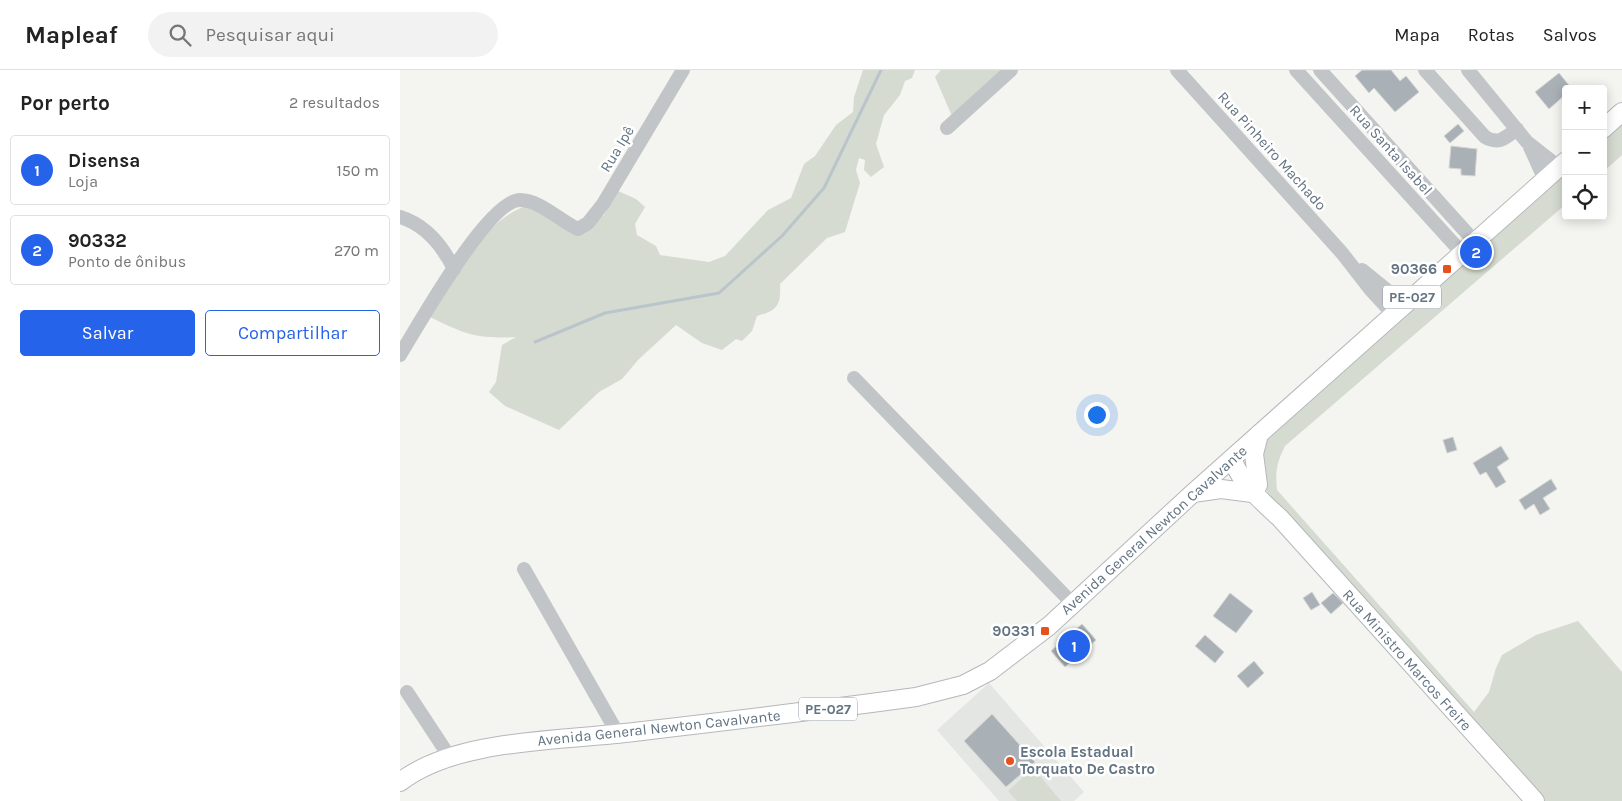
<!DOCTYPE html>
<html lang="pt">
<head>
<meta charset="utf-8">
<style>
  :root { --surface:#fff; --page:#f2f2f2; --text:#222; --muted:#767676; --line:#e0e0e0; --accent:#2563eb }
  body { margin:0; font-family:Karla,sans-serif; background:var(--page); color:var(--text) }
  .controls { position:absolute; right:15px; top:15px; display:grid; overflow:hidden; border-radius:5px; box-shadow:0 2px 12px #0003 }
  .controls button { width:45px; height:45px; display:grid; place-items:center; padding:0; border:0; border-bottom:1px solid var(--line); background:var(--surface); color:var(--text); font:25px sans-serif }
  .you { position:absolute; left:696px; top:344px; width:18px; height:18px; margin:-12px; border:4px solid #fff; border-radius:50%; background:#1a73e8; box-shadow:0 0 0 8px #1a73e833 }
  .badge { display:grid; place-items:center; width:32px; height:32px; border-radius:50%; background:var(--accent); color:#fff; font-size:16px; font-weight:700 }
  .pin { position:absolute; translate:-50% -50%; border:2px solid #fff; box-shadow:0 1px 5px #0006 }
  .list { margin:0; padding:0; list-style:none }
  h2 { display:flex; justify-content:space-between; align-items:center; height:65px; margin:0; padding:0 20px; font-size:21px }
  h2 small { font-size:16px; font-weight:400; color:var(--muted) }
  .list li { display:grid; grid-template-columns:32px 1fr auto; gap:15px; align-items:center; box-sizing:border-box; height:70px; margin:0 10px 10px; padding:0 10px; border:1px solid var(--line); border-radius:5px }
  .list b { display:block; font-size:19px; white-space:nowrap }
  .list p { margin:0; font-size:16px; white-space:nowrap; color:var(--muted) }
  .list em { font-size:16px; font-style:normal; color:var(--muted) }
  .actions { display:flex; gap:10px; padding:15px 20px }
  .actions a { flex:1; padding:11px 0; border:1px solid var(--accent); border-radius:5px; text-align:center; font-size:18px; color:var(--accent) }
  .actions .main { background:var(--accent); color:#fff }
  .icon { flex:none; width:28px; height:28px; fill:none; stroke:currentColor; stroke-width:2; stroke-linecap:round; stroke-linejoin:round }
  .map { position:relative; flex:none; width:1222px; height:731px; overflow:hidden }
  header { display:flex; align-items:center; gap:30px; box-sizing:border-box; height:70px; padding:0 25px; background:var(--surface); border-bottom:1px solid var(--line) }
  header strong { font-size:24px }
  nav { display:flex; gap:28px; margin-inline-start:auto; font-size:18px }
  .search { width:350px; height:45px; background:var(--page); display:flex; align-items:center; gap:12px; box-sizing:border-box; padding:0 18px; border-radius:28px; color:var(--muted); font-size:19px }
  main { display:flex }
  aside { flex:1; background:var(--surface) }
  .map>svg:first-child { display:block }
  .built { fill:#e4e6e3 }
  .green { fill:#d5dbd1 }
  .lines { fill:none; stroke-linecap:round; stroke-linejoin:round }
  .stream { stroke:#bac5cb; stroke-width:3 }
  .building { fill:#a9b1b7; stroke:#d5d5d3 }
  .major-casing { stroke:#b4b8bc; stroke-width:20 }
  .minor { stroke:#c1c5c8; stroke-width:14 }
  .major { stroke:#fff; stroke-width:18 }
  .poi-dot { fill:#e6521e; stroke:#fff; stroke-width:2 }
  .labels { text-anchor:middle; stroke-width:5; stroke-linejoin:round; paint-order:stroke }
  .shield { fill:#fff; stroke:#919da8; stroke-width:1 }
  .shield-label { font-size:14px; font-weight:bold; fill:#627382 }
  .street-label { font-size:15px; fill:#627382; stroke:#fff }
  .poi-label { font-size:15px; font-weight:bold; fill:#627382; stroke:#fff; text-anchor:end }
</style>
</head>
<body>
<header>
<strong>Mapleaf</strong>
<div class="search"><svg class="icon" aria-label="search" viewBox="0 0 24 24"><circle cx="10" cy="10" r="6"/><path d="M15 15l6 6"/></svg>Pesquisar aqui</div>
<nav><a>Mapa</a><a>Rotas</a><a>Salvos</a></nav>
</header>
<main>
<aside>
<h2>Por perto<small>2 resultados</small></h2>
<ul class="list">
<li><span class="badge">1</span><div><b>Disensa</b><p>Loja</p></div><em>150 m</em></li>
<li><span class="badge">2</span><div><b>90332</b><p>Ponto de ônibus</p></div><em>270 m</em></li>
</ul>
<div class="actions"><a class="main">Salvar</a><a>Compartilhar</a></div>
</aside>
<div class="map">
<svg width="1222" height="731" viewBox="0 0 1222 731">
  <rect width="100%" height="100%" fill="#f4f4f0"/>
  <path class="built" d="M589,613l95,109 -10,9h-75l-62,-71z"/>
  <path class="green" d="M463,0h52l-3,8 -7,3 -5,14 -16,20 -8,29 8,23 -13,10 -7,-7 1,-10 -6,-2 -3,12 4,13 -15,49 -18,6 -47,46c1,21 -2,26 -23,32l-5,15 -10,10 -6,-2 -14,11 -20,-7 -26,-18 -38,35 -16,19 -23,13 -40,38 -54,-24 -16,-14 7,-10 6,-37 14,-8c-42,2 -51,-3 -88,-21 26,-38 54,-95 100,-111l58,25 18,-15 14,-24 18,8 9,8 -10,17 2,11 19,11 4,9 49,7 16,-6 43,-46 23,-12 13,-34 11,-8 21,-31 17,-13 1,-15z
    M541,0h64l-14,13 -13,8 -26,25 -17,-39z
    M1222,54v31l-19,17v-32z
    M1166,104v30l-281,242c-8,16 -10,26 -8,44l197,222 15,-20 7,-24 6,-13 34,-20 42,-14 44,51v129h-78l-277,-309c-9,-17 -9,-40 3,-56z
    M633,698l28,33h-44l-9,-10z"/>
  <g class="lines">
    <path class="stream" d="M135,272l70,-29 114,-20 63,-57 42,-48 57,-118"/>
  </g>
  <path class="building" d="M962,0h29l9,11 6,-5 13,16 -24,20 -21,-24 -5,5 -14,-17z
    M1159,3l13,16h-6v5l-17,15 -14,-17z
    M1058,54l6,7 -14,12 -6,-7z
    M1051,76l26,3 -2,27 -14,-1v-6l-12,-1z
    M1053,367l4,13 -10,3 -4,-13z
    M1101,376l8,13 -12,8 9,15 -10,6 -10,-16 -6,3 -7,-12z
    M1151,409l6,10 -14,9 7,11 -10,6 -6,-11 -9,6 -6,-10z
    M912,522l8,13 -9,5 -8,-12z
    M830,523l23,18 -17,22 -23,-17z
    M933,523l10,10 -12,11 -10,-11z
    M682,554l14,16 -31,27 -14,-16z
    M805,565l19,17 -9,11 -20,-17z
    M854,591l10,12 -16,15 -11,-12z
    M592,644l43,48 -29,25 -42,-46z"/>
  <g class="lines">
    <g class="major-casing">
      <path id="major" d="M1203,59l19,-17
        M832,389c10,25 28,41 48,59l255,283
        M858,415l-4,-31 5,-20
        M793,423l28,-4 31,4
        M0,712c57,-44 163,-41 234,-50 94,-11 188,-22 282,-35l47,-12 27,-14 59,-45 144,-133 373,-332"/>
    </g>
    <path class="minor" d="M777,0l165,183 28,36 23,25
      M896,0l166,183
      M920,0l155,172
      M1025,0l60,67c14,8 20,1 32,-8
      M1068,0l59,72 32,25
      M547,58l64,-58
      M1130,77l15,33
      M0,147c26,8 42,28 54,52
      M962,200l42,34
      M0,285c18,-29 88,-155 120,-155 20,0 40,21 58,29l10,-6 15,-19 80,-134
      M454,308l219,226
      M124,499l94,165
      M7,622l42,64"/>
    <use href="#major" class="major"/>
  </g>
  <g class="poi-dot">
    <rect x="1042" y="194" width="10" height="10" rx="2.5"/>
    <rect x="640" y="556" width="10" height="10" rx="2.5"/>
    <circle cx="610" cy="691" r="5"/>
  </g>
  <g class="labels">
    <g class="shield">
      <rect x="983" y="215.5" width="58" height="23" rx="4"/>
      <rect x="399" y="627.5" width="58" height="23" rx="4"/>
    </g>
    <g class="shield-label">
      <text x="1012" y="232">PE-027</text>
      <text x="428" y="644">PE-027</text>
    </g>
    <g class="street-label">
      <text transform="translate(217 79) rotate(-59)" y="5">Rua Ipê</text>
      <text transform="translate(991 80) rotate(48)" y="5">Rua Santa Isabel</text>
      <text transform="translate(872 81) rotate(48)" y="5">Rua Pinheiro Machado</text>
      <text transform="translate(754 460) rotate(-42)" y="5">Avenida General Newton Cavalvante</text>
      <text transform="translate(1007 590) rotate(48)" y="5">Rua Ministro Marcos Freire</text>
      <text transform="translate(259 658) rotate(-6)" y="5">Avenida General Newton Cavalvante</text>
    </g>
    <g class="poi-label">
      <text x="1037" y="204">90366</text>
      <text x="635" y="566">90331</text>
      <text x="620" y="687" text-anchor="start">Escola Estadual<tspan x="620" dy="17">Torquato De Castro</tspan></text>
    </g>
  </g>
</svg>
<div class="controls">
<button>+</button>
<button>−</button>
<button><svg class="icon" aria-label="locate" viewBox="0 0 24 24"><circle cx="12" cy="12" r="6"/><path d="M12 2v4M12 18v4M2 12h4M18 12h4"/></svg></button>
</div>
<div class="you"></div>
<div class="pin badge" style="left:674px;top:576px">1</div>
<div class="pin badge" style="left:1076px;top:182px">2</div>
</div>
</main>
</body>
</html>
